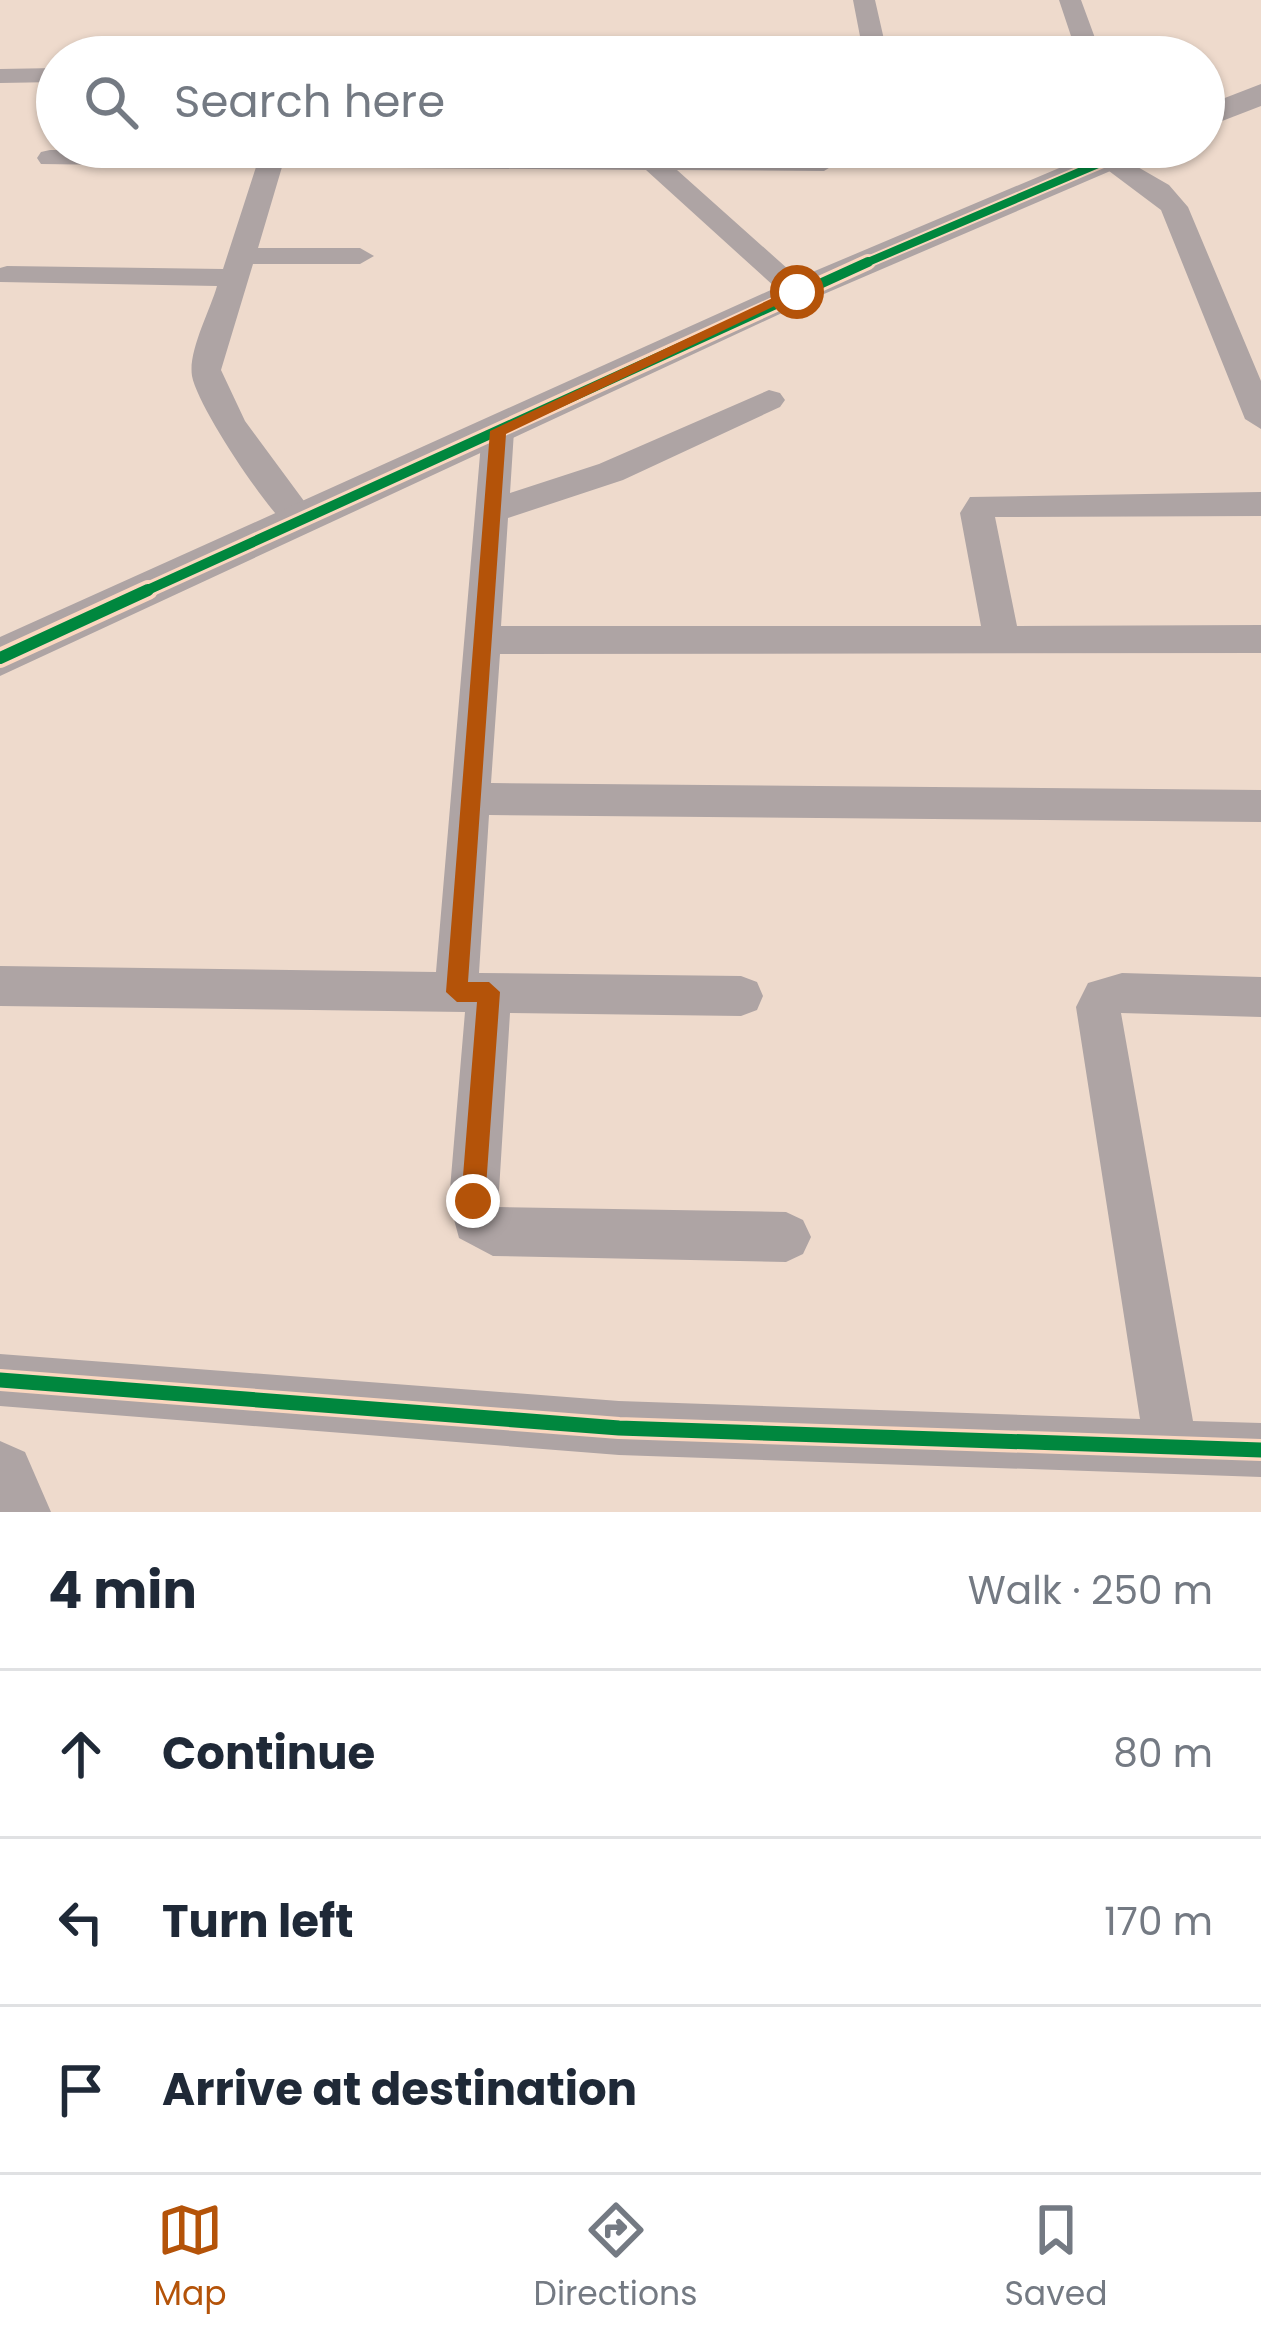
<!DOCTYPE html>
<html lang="en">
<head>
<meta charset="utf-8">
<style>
  :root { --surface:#fff; --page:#f2f2f3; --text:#1f2937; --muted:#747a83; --line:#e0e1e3; --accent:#b45309 }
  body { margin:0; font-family:Poppins,sans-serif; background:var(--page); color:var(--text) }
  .stop { position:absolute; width:36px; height:36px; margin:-27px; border:9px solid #b45309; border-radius:50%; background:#fff }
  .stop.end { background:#b45309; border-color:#fff; box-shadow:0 3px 12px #0008 }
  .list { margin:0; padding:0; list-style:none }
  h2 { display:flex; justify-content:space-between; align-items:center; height:156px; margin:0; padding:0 48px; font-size:51px }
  h2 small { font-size:39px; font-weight:400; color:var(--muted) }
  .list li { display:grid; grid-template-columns:78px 1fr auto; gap:36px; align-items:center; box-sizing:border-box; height:168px; padding:0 48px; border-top:3px solid var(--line) }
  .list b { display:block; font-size:45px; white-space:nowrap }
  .list em { font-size:39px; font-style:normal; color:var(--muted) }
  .icon { flex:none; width:66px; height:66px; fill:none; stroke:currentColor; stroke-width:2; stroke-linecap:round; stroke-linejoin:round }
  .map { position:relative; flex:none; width:1261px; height:1512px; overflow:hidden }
  .search { position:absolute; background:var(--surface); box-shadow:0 3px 9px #0004; left:36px; right:36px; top:36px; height:132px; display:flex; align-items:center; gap:30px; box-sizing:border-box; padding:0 42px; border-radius:66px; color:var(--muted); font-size:45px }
  .sheet { height:660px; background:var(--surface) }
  nav { display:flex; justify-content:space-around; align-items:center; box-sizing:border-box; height:168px; border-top:3px solid var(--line); background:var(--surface); font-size:33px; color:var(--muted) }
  nav a { display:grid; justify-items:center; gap:6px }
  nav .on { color:var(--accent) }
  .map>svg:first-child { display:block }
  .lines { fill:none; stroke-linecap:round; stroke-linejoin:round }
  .minor { fill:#aea4a4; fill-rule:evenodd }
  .tertiary { fill:#aea4a4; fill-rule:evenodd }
  .cycleway-far3-casing { stroke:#fbd7bf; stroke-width:12 }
  .cycleway-far2-casing { stroke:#fbd7bf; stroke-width:16 }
  .cycleway-far1-casing { stroke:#fbd7bf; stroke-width:20 }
  .cycleway-casing { stroke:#fbd7bf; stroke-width:22 }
  .cycleway-far3 { stroke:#00873e; stroke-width:8 }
  .cycleway-far2 { stroke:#00873e; stroke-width:10 }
  .cycleway-far1 { stroke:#00873e; stroke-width:12 }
  .cycleway { stroke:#00873e; stroke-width:15 }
  .route { fill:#b45309 }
</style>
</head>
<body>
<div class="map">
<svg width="1261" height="1512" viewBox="0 0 1261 1512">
  <rect width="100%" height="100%" fill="#eedacc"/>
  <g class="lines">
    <path class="minor" d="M853,0h22l13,57h-24z
      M1059,0h22l21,57h-24z
      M57,68v14l-57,1v-14z
      M50,150l774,5 13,8 -13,8 -147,-1 130,116 5,6 -15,9 -10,-3 -141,-128 -364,-3 -24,81h102l14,8 -14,8h-107l-32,106 24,51 73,99 -5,8c-10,3 -18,5 -26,-2 -24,-22 -89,-119 -95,-150 -4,-25 18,-65 25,-90l-217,-4v-14l7,-2 216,3 33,-102 -215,-3 -4,-6 4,-6z
      M1110,151l59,34 19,22 73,174v48l-16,-10 -84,-209 -60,-45 -4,-6z
      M769,390l11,3 5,7 -5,7 -157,73 -115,38 -7,108h480l-21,-113 10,-16 291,-5v24l-266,1 22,109 244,-1v28l-761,1 -9,129 770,7v32l-772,-7 -10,158 262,3 16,6 6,14 -6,14 -16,6 -231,-3 -12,194 288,5 17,8 8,17 -8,17 -17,8 -293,-6 -34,-18 -10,-37 16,-189 -465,-6v-40l436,6 46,-541 5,-7h22l5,7 -4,62 89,-29z
      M1122,973l139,4v40l-140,-4 72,408 68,2v54l-642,-22 -619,-49v-52l619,47 521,18 -64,-412 12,-24z"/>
    <path class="tertiary" d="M1261,84v22l-57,22v-22z
      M1109,147h46l-5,7 -340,146 -810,376v-39l784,-353z
      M0,1441l25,11 26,60h-51z"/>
    <g class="cycleway-far3-casing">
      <path id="cycleway-far3" d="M861,265l277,-118"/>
    </g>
    <g class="cycleway-far2-casing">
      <path id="cycleway-far2" d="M141,593l727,-331"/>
    </g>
    <g class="cycleway-far1-casing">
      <path id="cycleway-far1" d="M0,658l148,-68"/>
    </g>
    <g class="cycleway-casing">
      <path id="cycleway" d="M0,1380l619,48 642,22"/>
    </g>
    <use href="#cycleway-far3" class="cycleway-far3"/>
    <use href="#cycleway-far2" class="cycleway-far2"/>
    <use href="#cycleway-far1" class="cycleway-far1"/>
    <use href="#cycleway" class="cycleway"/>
  </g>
  <path class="route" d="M792,289l12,3 -298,142 -38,548h21l11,10 -15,209 -12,12 -12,-12 16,-199h-20l-11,-10 44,-561z"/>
</svg>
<div class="stop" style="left:797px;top:292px"></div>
<div class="stop end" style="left:473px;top:1201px"></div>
<div class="search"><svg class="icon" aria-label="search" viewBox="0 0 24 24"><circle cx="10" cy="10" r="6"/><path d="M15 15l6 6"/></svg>Search here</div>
</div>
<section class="sheet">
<h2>4 min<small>Walk · 250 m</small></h2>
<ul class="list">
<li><svg class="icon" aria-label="ahead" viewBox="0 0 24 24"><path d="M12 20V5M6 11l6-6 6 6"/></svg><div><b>Continue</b></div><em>80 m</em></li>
<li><svg class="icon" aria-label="left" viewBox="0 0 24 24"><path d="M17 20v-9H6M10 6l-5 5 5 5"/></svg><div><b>Turn left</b></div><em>170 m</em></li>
<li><svg class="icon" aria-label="arrive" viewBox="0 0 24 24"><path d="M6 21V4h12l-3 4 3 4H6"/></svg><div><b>Arrive at destination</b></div></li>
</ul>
</section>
<nav>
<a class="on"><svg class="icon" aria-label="map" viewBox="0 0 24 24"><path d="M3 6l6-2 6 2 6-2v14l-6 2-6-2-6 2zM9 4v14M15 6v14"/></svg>Map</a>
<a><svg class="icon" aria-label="directions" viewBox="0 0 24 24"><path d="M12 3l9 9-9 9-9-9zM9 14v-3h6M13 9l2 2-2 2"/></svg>Directions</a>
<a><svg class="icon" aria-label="saved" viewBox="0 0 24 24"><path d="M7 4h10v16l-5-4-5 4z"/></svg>Saved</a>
</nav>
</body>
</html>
